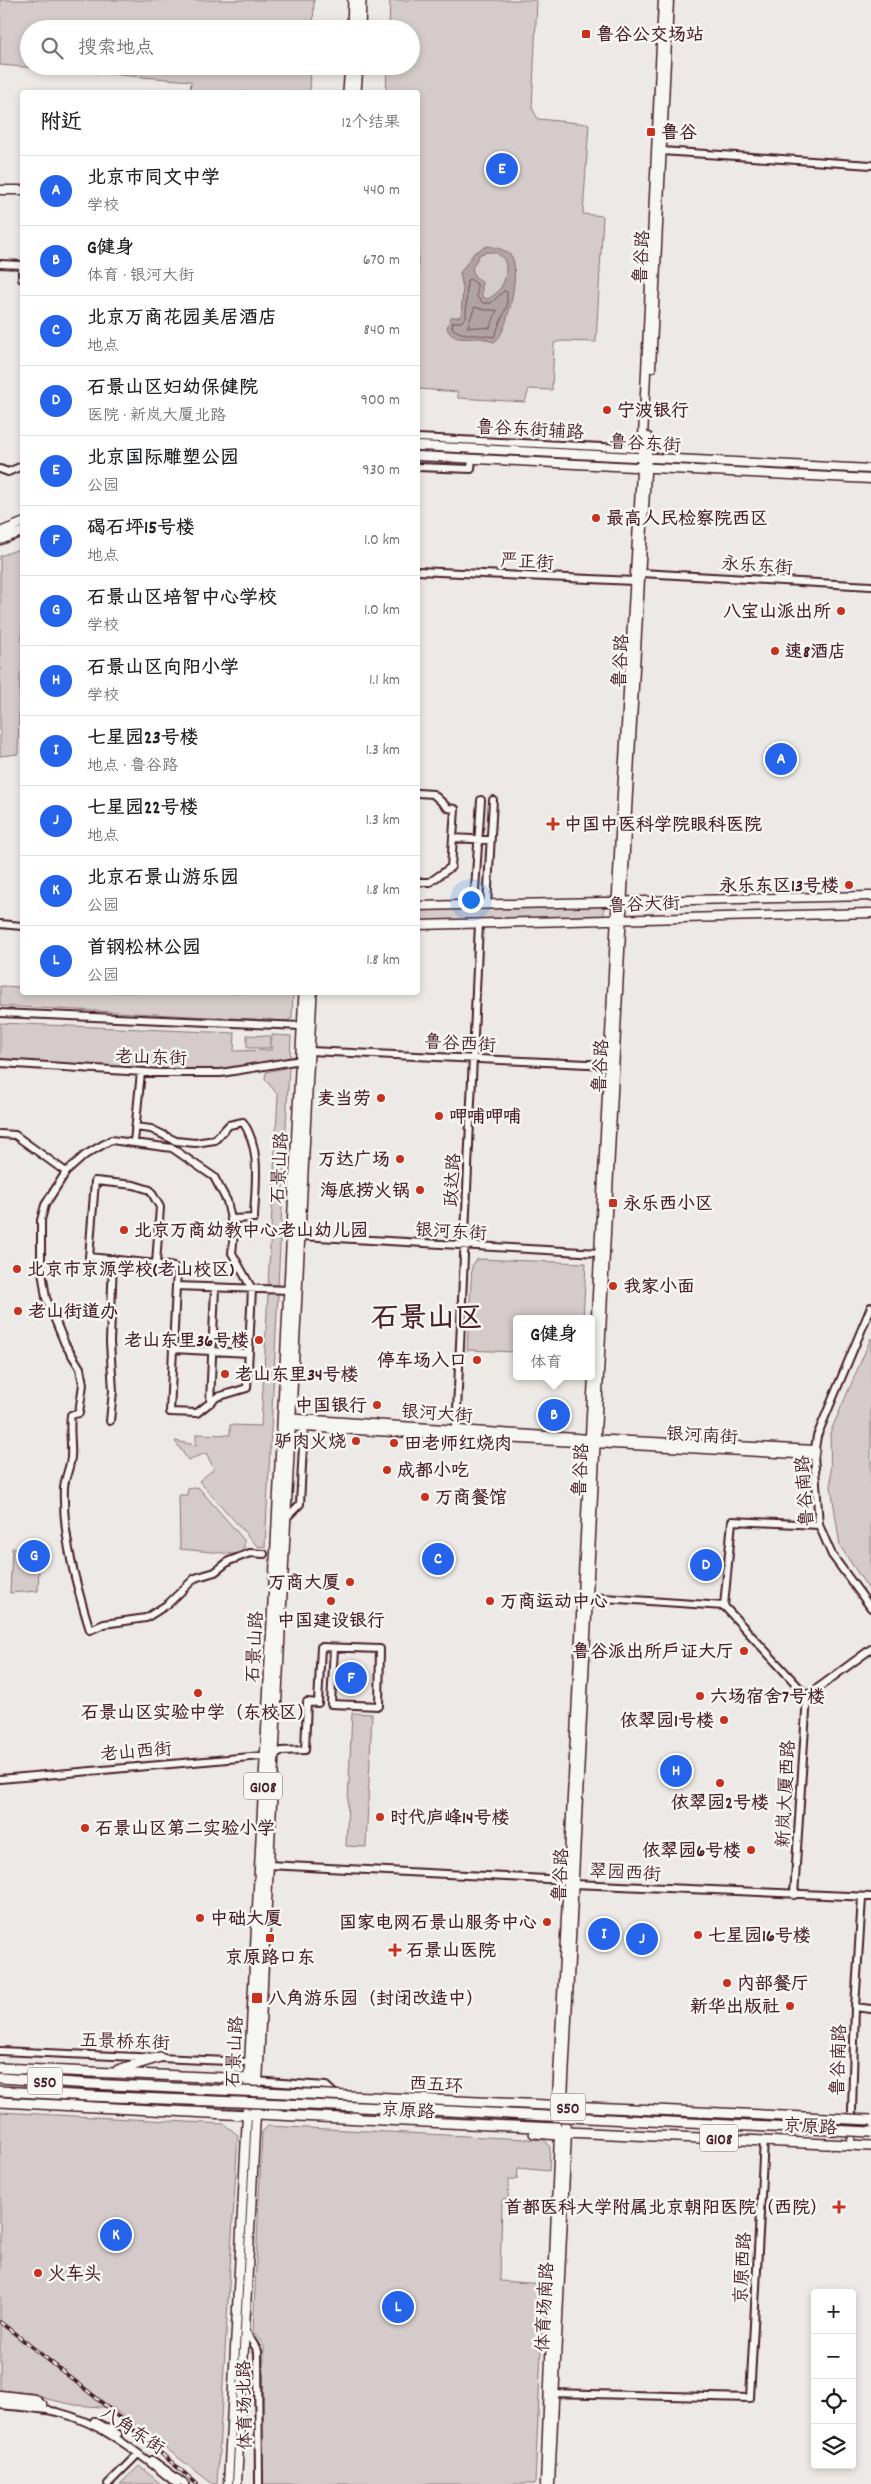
<!DOCTYPE html>
<html lang="zh">
<head>
<meta charset="utf-8">
<style>
  :root { --surface:#fff; --page:#f6f6f6; --text:#202124; --muted:#757577; --line:#e0e0e0; --accent:#2563eb }
  body { margin:0; font-family:Dekko,"LXGW WenKai TC",sans-serif; background:var(--page); color:var(--text) }
  .controls { position:absolute; right:15px; bottom:15px; display:grid; overflow:hidden; border-radius:5px; box-shadow:0 2px 8px #0003 }
  .controls button { width:45px; height:45px; display:grid; place-items:center; padding:0; border:0; border-bottom:1px solid var(--line); background:var(--surface); color:var(--text); font:25px sans-serif }
  .you { position:absolute; left:470px; top:899px; width:18px; height:18px; margin:-12px; border:4px solid #fff; border-radius:50%; background:#1a73e8; box-shadow:0 0 0 8px #1a73e833 }
  .badge { display:grid; place-items:center; width:32px; height:32px; border-radius:50%; background:var(--accent); color:#fff; font-size:16px; font-weight:700 }
  .pin { position:absolute; translate:-50% -50%; border:2px solid #fff; box-shadow:0 1px 5px #0006 }
  .popup { position:absolute; left:513px; top:1315px; width:82px; height:65px; box-sizing:border-box; display:grid; place-content:center; border-radius:5px; background:var(--surface); filter:drop-shadow(0 1px 4px #0005); font-size:16px; white-space:nowrap; color:var(--muted) }
  .popup b { font-size:19px; color:var(--text) }
  .popup::after { content:''; position:absolute; left:50%; top:100%; margin-left:-10px; border:10px solid transparent; border-top-color:var(--surface) }
  .list { margin:0; padding:0; list-style:none }
  h2 { display:flex; justify-content:space-between; align-items:center; height:65px; margin:0; padding:0 20px; font-size:21px }
  h2 small { font-size:16px; font-weight:400; color:var(--muted) }
  .list li { display:grid; grid-template-columns:32px 1fr auto; gap:15px; align-items:center; box-sizing:border-box; height:70px; padding:0 20px; border-top:1px solid var(--line) }
  .list b { display:block; font-size:19px; white-space:nowrap }
  .list p { margin:0; font-size:16px; white-space:nowrap; color:var(--muted) }
  .list em { font-size:16px; font-style:normal; color:var(--muted) }
  .icon { flex:none; width:28px; height:28px; fill:none; stroke:currentColor; stroke-width:2; stroke-linecap:round; stroke-linejoin:round }
  .map { position:relative; flex:none; width:871px; height:2484px; overflow:hidden }
  .search { position:absolute; background:var(--surface); box-shadow:0 2px 8px #0003; left:20px; top:20px; width:400px; height:55px; display:flex; align-items:center; gap:12px; box-sizing:border-box; padding:0 18px; border-radius:28px; color:var(--muted); font-size:19px }
  .panel { position:absolute; background:var(--surface); box-shadow:0 2px 8px #0003; left:20px; top:90px; width:400px; height:905px; border-radius:5px }
  .map>svg:first-child { display:block }
  .green { fill:#d4cbca; stroke:#8f757a }
  .water { fill:#b1a2a3; stroke:#886e73; fill-rule:evenodd }
  .lines { fill:none; stroke-linecap:round; stroke-linejoin:round }
  .shore { stroke:#73535b; stroke-width:1 }
  .minor-casing { stroke:#4a1f2b; stroke-width:10 }
  .major-casing { stroke:#4a1f2b; stroke-width:11 }
  .highway-casing { stroke:#4a1f2b; stroke-width:12 }
  .minor { stroke:#f6f6f2; stroke-width:6 }
  .major { stroke:#f6f6f2; stroke-width:8 }
  .highway { stroke:#f6f6f2; stroke-width:9 }
  .rail-casing { stroke:#4a1f2b; stroke-width:4 }
  .rail { stroke:#f6f6f2; stroke-width:2; stroke-dasharray:5.5; stroke-linecap:butt }
  .highway-bridge-casing { stroke:#4a1f2b; stroke-width:12; stroke-linecap:butt }
  .highway-bridge { stroke:#f6f6f2; stroke-width:9 }
  .poi-dot { fill:#c8321e; stroke:#f6f6f2; stroke-width:2 }
  .labels { text-anchor:middle; stroke-width:5; stroke-linejoin:round; paint-order:stroke }
  .shield { fill:#f6f6f2; stroke:#7e6067; stroke-width:1 }
  .shield-label { font-size:16px; font-weight:bold; fill:#4a1f2b }
  .poi-label { font-size:18px; font-weight:bold; fill:#4a1f2b; stroke:#f6f6f2; text-anchor:start }
  .street-label { font-size:18px; fill:#4a1f2b; stroke:#f6f6f2 }
  .town-label { font-size:28px; font-weight:bold; fill:#4a1f2b; stroke:#f6f6f2 }
</style>
</head>
<body>
<div class="map">
<svg width="871" height="2484" viewBox="0 0 871 2484">
  <rect width="100%" height="100%" fill="#ece9e6"/>
  <filter id="ink" filterUnits="userSpaceOnUse"><feTurbulence type="fractalNoise" baseFrequency=".02" numOctaves="2"/><feDisplacementMap in="SourceGraphic" scale="10" xChannelSelector="R" yChannelSelector="G"/><feConvolveMatrix kernelMatrix="1 2 1 2 8 2 1 2 1" color-interpolation-filters="sRGB"/></filter>
  <g filter="url(#ink)">
    <path class="green" d="M0,0h314l-1,29h-284v37h282l-1,26h-120l1,-11 -191,-16z
      M390,0h147l-5,108 6,11 51,5 -6,90 20,2 -7,126 -35,-1 -7,2 -2,47 -23,-1 -4,13 -67,-4v-6l-40,-3v-297h-32l1,-26h24v-37h-22z
      M22,548v124l-2,1 -2,81 -18,2v-200z
      M604,905v12l-186,5v-12z
      M0,986l22,1v5l271,1 -1,25 -5,3 -287,-15z
      M0,1023l235,10 -1,18 37,-1 1,-15 19,1 -1,23 -70,12h-63l-157,-11z
      M247,1035l23,1v12h-23z
      M289,1067l-11,218h-10l10,-190 -13,-16 1,-7z
      M477,1259l109,4 -3,56h-67v33l-49,-2 5,-84z
      M268,1293h10l-13,254 -8,-1 -58,-65 15,-12 -8,-16 -18,7 -13,-19 21,4v-11l34,1v-10l31,1z
      M871,1338v255l-31,-47 -9,-60 -1,-53z
      M198,1487l46,53v15l-64,-6 -1,-54h8l1,-6z
      M12,1548l28,1 -2,42 -28,2z
      M352,1713l20,1 -6,133 -20,-1z
      M0,2112l224,12 14,11 -21,349h-4l-100,-76 -38,-3 -28,-6 -15,-6 -32,-3z
      M268,2126l277,14 5,7 -1,24 -31,-3 -1,11h-8l-1,21h-6l-2,81 44,3 -9,200h-273l2,-138 -11,-15 9,-199z
      M139,2466l22,18h-41z"/>
    <path class="water" d="M487,246c9,1 20,4 25,11 8,13 -4,78 -18,85 -5,-1 -10,-4 -15,-4 -12,0 -27,4 -32,-10l4,-11h8l2,-2 2,-26 -3,-16 14,-20zM489,252l8,1 7,6c6,15 -2,34 -17,40l-5,-3v-15l-7,-4 -3,-9 8,-14z"/>
    <g class="lines">
      <path class="shore" d="M470,279l7,5v13l6,6h8l13,-12 3,1v14l-13,31c-13,-3 -32,0 -42,-9l1,-6h8l5,-5 1,-36z
        M475,307l10,3h12l-7,18 -22,-1z"/>
      <g class="minor-casing">
        <path id="minor" d="M661,151l210,14
          M0,264l22,1v14
          M418,438l224,11
          M418,467l53,2 1,-11
          M0,469l8,3 14,-6
          M418,571l216,10
          M641,573l230,13
          M418,793l15,1 15,14 7,1 -4,58 -21,15h-12
          M453,838l37,2
          M474,905l7,-105
          M487,905l6,-105
          M0,924l22,2
          M0,1013l302,13
          M310,1051l299,14
          M0,1063l159,10h62l80,-13
          M135,1127l16,2 25,12 19,2 20,-3 14,-15 14,-3c19,28 12,64 11,96l-23,1
          M0,1134l15,1 51,37
          M134,1142l7,-70
          M301,1236l298,17
          M156,1264l-67,-7 6,-76 39,4 16,5 10,17 -4,57 18,3 3,6 -1,13
          M871,1307l-54,129 -3,19 5,70 13,30 39,53
          M173,1349l76,4
          M210,1403l5,-115
          M110,1421l3,-30 -3,-49 3,-83
          M456,1433l23,-509
          M286,1518l14,-14 4,-77
          M264,1554l-14,-1 -21,8 -14,11 -20,6 -27,26 -22,14 -42,6 -14,6c-14,-45 -28,-95 -26,-143 1,-10 6,-19 7,-30 1,-14 -2,-28 0,-42l8,-2 4,-29 -3,-16 -15,-24 -19,-46 -5,-34v-44l4,-15 21,-33 19,-17 26,-15 61,8 42,29 13,24 7,32 -2,20 20,36 -5,99 -30,9 -20,16 -27,-1 6,-126 113,4
          M589,1597l135,9 83,90
          M724,1606l8,-85 87,4
          M807,1696l64,-47
          M0,1779l274,-24 7,-4 24,-1 2,-48 11,1 3,-56 59,2 -1,57 -48,-2 3,-56
          M268,1865l298,15 8,4 297,13
          M794,1895l13,-199
          M855,2007l16,2
          M0,2051l250,11
          M254,2081l72,5 36,33
          M851,2145l4,-138 7,-109
          M245,2330l13,21 1,133
          M550,2393l200,5 14,-258
          M0,2405c19,2 38,3 57,7 46,11 84,43 120,72
          M94,2421l24,13
          M152,2460l33,24
          M108,2484l30,-30"/>
      </g>
      <g class="major-casing">
        <path id="major" d="M0,190h22
          M651,368l18,-368
          M418,446l453,23
          M418,456l453,23
          M0,532l22,-9
          M0,540l22,-8
          M418,906l453,-10
          M418,925l453,-12
          M285,1418l305,21 225,11
          M285,1426l529,29
          M0,2395l35,4 8,7
          M0,2401l42,4
          M228,2484l19,-369
          M237,2484l19,-370
          M545,2484l14,-349 -3,-7 1,-30 65,-1304 21,-356 20,-438
          M550,2484l17,-352 -2,-8 -2,-25 64,-1289 21,-373"/>
      </g>
      <g class="highway-casing">
        <path id="highway" d="M352,29l1,-29
          M360,29l1,-29
          M348,92l2,-26
          M356,92l2,-26
          M0,2068l249,11
          M118,2070l42,-13
          M0,2078l90,6
          M0,2091l90,5
          M0,2102l247,13 9,-1 300,14 11,4 304,14
          M256,2114l56,-1122
          M247,2115l57,-1123
          M534,2133l25,2 6,-2"/>
      </g>
      <use href="#minor" class="minor"/>
      <use href="#major" class="major"/>
      <use href="#highway" class="highway"/>
      <g class="rail-casing">
        <path id="rail" d="M0,2322l94,74 103,88"/>
      </g>
      <use href="#rail" class="rail"/>
      <g class="highway-bridge-casing">
        <path id="highway-bridge" d="M90,2084l781,36
          M90,2096l318,13 463,23"/>
      </g>
      <use href="#highway-bridge" class="highway-bridge"/>
    </g>
  </g>
  <g class="poi-dot">
    <rect x="581" y="29" width="10" height="10" rx="2.5"/>
    <rect x="646" y="127" width="10" height="10" rx="2.5"/>
    <circle cx="607" cy="410" r="5"/>
    <circle cx="596" cy="518" r="5"/>
    <circle cx="841" cy="611" r="5"/>
    <circle cx="775" cy="651" r="5"/>
    <path d="M550.5 816.5h5v5h5v5h-5v5h-5v-5h-5v-5h5z"/>
    <circle cx="849" cy="885" r="5"/>
    <circle cx="381" cy="1098" r="5"/>
    <circle cx="439" cy="1116" r="5"/>
    <circle cx="400" cy="1159" r="5"/>
    <circle cx="420" cy="1190" r="5"/>
    <rect x="608" y="1198" width="10" height="10" rx="2.5"/>
    <circle cx="124" cy="1230" r="5"/>
    <circle cx="17" cy="1269" r="5"/>
    <circle cx="613" cy="1286" r="5"/>
    <circle cx="18" cy="1311" r="5"/>
    <circle cx="259" cy="1340" r="5"/>
    <circle cx="477" cy="1360" r="5"/>
    <circle cx="225" cy="1374" r="5"/>
    <circle cx="377" cy="1405" r="5"/>
    <circle cx="356" cy="1441" r="5"/>
    <circle cx="394" cy="1443" r="5"/>
    <circle cx="387" cy="1470" r="5"/>
    <circle cx="425" cy="1497" r="5"/>
    <circle cx="350" cy="1582" r="5"/>
    <circle cx="331" cy="1601" r="5"/>
    <circle cx="490" cy="1601" r="5"/>
    <circle cx="744" cy="1651" r="5"/>
    <circle cx="198" cy="1693" r="5"/>
    <circle cx="700" cy="1696" r="5"/>
    <circle cx="724" cy="1720" r="5"/>
    <circle cx="720" cy="1783" r="5"/>
    <circle cx="380" cy="1817" r="5"/>
    <circle cx="85" cy="1828" r="5"/>
    <circle cx="751" cy="1850" r="5"/>
    <circle cx="200" cy="1918" r="5"/>
    <circle cx="547" cy="1922" r="5"/>
    <circle cx="698" cy="1935" r="5"/>
    <rect x="265" y="1933" width="10" height="10" rx="2.5"/>
    <path d="M392.5 1942.5h5v5h5v5h-5v5h-5v-5h-5v-5h5z"/>
    <circle cx="727" cy="1983" r="5"/>
    <rect x="251" y="1992" width="12" height="12" rx="2.5"/>
    <circle cx="790" cy="2006" r="5"/>
    <path d="M836.5 2199.5h5v5h5v5h-5v5h-5v-5h-5v-5h5z"/>
    <circle cx="38" cy="2273" r="5"/>
  </g>
  <g class="labels">
    <g class="shield">
      <rect x="244" y="1772.5" width="38" height="27" rx="4"/>
      <rect x="27.5" y="2067.5" width="35" height="27" rx="4"/>
      <rect x="550.5" y="2093.5" width="35" height="27" rx="4"/>
      <rect x="700" y="2124.5" width="38" height="27" rx="4"/>
    </g>
    <g class="shield-label">
      <text x="263" y="1792">G108</text>
      <text x="45" y="2087">S50</text>
      <text x="568" y="2113">S50</text>
      <text x="719" y="2144">G108</text>
    </g>
    <g class="poi-label">
      <text x="596" y="40">鲁谷公交场站</text>
      <text x="661" y="138">鲁谷</text>
      <text x="617" y="416">宁波银行</text>
      <text x="606" y="524">最高人民检察院西区</text>
      <text x="831" y="617" text-anchor="end">八宝山派出所</text>
      <text x="785" y="657">速8酒店</text>
      <text x="564" y="830">中国中医科学院眼科医院</text>
      <text x="839" y="891" text-anchor="end">永乐东区13号楼</text>
      <text x="371" y="1104" text-anchor="end">麦当劳</text>
      <text x="449" y="1122">呷哺呷哺</text>
      <text x="390" y="1165" text-anchor="end">万达广场</text>
      <text x="410" y="1196" text-anchor="end">海底捞火锅</text>
      <text x="623" y="1209">永乐西小区</text>
      <text x="134" y="1236">北京万商幼教中心老山幼儿园</text>
      <text x="27" y="1275">北京市京源学校(老山校区)</text>
      <text x="623" y="1292">我家小面</text>
      <text x="28" y="1317">老山街道办</text>
      <text x="249" y="1346" text-anchor="end">老山东里36号楼</text>
      <text x="467" y="1366" text-anchor="end">停车场入口</text>
      <text x="235" y="1380">老山东里34号楼</text>
      <text x="367" y="1411" text-anchor="end">中国银行</text>
      <text x="346" y="1447" text-anchor="end">驴肉火烧</text>
      <text x="404" y="1449">田老师红烧肉</text>
      <text x="397" y="1476">成都小吃</text>
      <text x="435" y="1503">万商餐馆</text>
      <text x="340" y="1588" text-anchor="end">万商大厦</text>
      <text x="500" y="1607">万商运动中心</text>
      <text x="331" y="1626" text-anchor="middle">中国建设银行</text>
      <text x="734" y="1657" text-anchor="end">鲁谷派出所户证大厅</text>
      <text x="710" y="1702">六场宿舍7号楼</text>
      <text x="198" y="1718" text-anchor="middle">石景山区实验中学（东校区）</text>
      <text x="714" y="1726" text-anchor="end">依翠园1号楼</text>
      <text x="720" y="1808" text-anchor="middle">依翠园2号楼</text>
      <text x="390" y="1823">时代庐峰14号楼</text>
      <text x="95" y="1834">石景山区第二实验小学</text>
      <text x="741" y="1856" text-anchor="end">依翠园6号楼</text>
      <text x="210" y="1924">中础大厦</text>
      <text x="537" y="1928" text-anchor="end">国家电网石景山服务中心</text>
      <text x="708" y="1941">七星园16号楼</text>
      <text x="406" y="1956">石景山医院</text>
      <text x="270" y="1963" text-anchor="middle">京原路口东</text>
      <text x="737" y="1989">内部餐厅</text>
      <text x="268" y="2004">八角游乐园（封闭改造中）</text>
      <text x="780" y="2012" text-anchor="end">新华出版社</text>
      <text x="828" y="2213" text-anchor="end">首都医科大学附属北京朝阳医院（西院）</text>
      <text x="48" y="2279">火车头</text>
    </g>
    <g class="street-label">
      <text transform="translate(641 257) rotate(-87)" y="6">鲁谷路</text>
      <text transform="translate(530 429) rotate(3)" y="6">鲁谷东街辅路</text>
      <text transform="translate(645 443) rotate(3)" y="6">鲁谷东街</text>
      <text transform="translate(527 561) rotate(3)" y="6">严正街</text>
      <text transform="translate(757 565) rotate(4)" y="6">永乐东街</text>
      <text transform="translate(620 661) rotate(-87)" y="6">鲁谷路</text>
      <text transform="translate(644 904) rotate(-2)" y="6">鲁谷大街</text>
      <text transform="translate(460 1043) rotate(3)" y="6">鲁谷西街</text>
      <text transform="translate(151 1057) rotate(2)" y="6">老山东街</text>
      <text transform="translate(600 1066) rotate(-87)" y="6">鲁谷路</text>
      <text transform="translate(279 1168) rotate(-87)" y="6">石景山路</text>
      <text transform="translate(452 1180) rotate(-87)" y="6">政达路</text>
      <text transform="translate(451 1231) rotate(3)" y="6">银河东街</text>
      <text transform="translate(437 1413) rotate(4)" y="6">银河大街</text>
      <text transform="translate(702 1435) rotate(3)" y="6">银河南街</text>
      <text transform="translate(580 1470) rotate(-87)" y="6">鲁谷路</text>
      <text transform="translate(804 1491) rotate(-94)" y="6">鲁谷南路</text>
      <text transform="translate(254 1647) rotate(-87)" y="6">石景山路</text>
      <text transform="translate(136 1751) rotate(-5)" y="6">老山西街</text>
      <text transform="translate(785 1794) rotate(-87)" y="6">新岚大厦西路</text>
      <text transform="translate(625 1872) rotate(3)" y="6">翠园西街</text>
      <text transform="translate(560 1875) rotate(-87)" y="6">鲁谷路</text>
      <text transform="translate(125 2041) rotate(2)" y="6">五景桥东街</text>
      <text transform="translate(234 2052) rotate(-87)" y="6">石景山路</text>
      <text transform="translate(838 2060) rotate(-88)" y="6">鲁谷南路</text>
      <text transform="translate(436 2084) rotate(3)" y="6">西五环</text>
      <text transform="translate(408 2110) rotate(3)" y="6">京原路</text>
      <text transform="translate(810 2126) rotate(3)" y="6">京原路</text>
      <text transform="translate(742 2268) rotate(-87)" y="6">京原西路</text>
      <text transform="translate(544 2307) rotate(-87)" y="6">体育场南路</text>
      <text transform="translate(244 2405) rotate(-91)" y="6">体育场北路</text>
      <text transform="translate(133 2430) rotate(33)" y="6">八角东街</text>
    </g>
    <g class="town-label">
      <text x="427" y="1326">石景山区</text>
    </g>
  </g>
</svg>
<div class="controls">
<button>+</button>
<button>−</button>
<button><svg class="icon" aria-label="locate" viewBox="0 0 24 24"><circle cx="12" cy="12" r="6"/><path d="M12 2v4M12 18v4M2 12h4M18 12h4"/></svg></button>
<button><svg class="icon" aria-label="layers" viewBox="0 0 24 24"><path d="M12 4l9 5-9 5-9-5zM3 14l9 5 9-5"/></svg></button>
</div>
<div class="you"></div>
<div class="pin badge" style="left:781px;top:759px">A</div>
<div class="pin badge" style="left:554px;top:1415px">B</div>
<div class="popup"><b>G健身</b>体育</div>
<div class="pin badge" style="left:438px;top:1559px">C</div>
<div class="pin badge" style="left:706px;top:1565px">D</div>
<div class="pin badge" style="left:502px;top:169px">E</div>
<div class="pin badge" style="left:351px;top:1678px">F</div>
<div class="pin badge" style="left:34px;top:1556px">G</div>
<div class="pin badge" style="left:676px;top:1771px">H</div>
<div class="pin badge" style="left:604px;top:1934px">I</div>
<div class="pin badge" style="left:642px;top:1939px">J</div>
<div class="pin badge" style="left:116px;top:2235px">K</div>
<div class="pin badge" style="left:398px;top:2307px">L</div>
<div class="search"><svg class="icon" aria-label="search" viewBox="0 0 24 24"><circle cx="10" cy="10" r="6"/><path d="M15 15l6 6"/></svg>搜索地点</div>
<section class="panel">
<h2>附近<small>12个结果</small></h2>
<ul class="list">
<li><span class="badge">A</span><div><b>北京市同文中学</b><p>学校</p></div><em>440 m</em></li>
<li><span class="badge">B</span><div><b>G健身</b><p>体育 · 银河大街</p></div><em>670 m</em></li>
<li><span class="badge">C</span><div><b>北京万商花园美居酒店</b><p>地点</p></div><em>840 m</em></li>
<li><span class="badge">D</span><div><b>石景山区妇幼保健院</b><p>医院 · 新岚大厦北路</p></div><em>900 m</em></li>
<li><span class="badge">E</span><div><b>北京国际雕塑公园</b><p>公园</p></div><em>930 m</em></li>
<li><span class="badge">F</span><div><b>碣石坪15号楼</b><p>地点</p></div><em>1.0 km</em></li>
<li><span class="badge">G</span><div><b>石景山区培智中心学校</b><p>学校</p></div><em>1.0 km</em></li>
<li><span class="badge">H</span><div><b>石景山区向阳小学</b><p>学校</p></div><em>1.1 km</em></li>
<li><span class="badge">I</span><div><b>七星园23号楼</b><p>地点 · 鲁谷路</p></div><em>1.3 km</em></li>
<li><span class="badge">J</span><div><b>七星园22号楼</b><p>地点</p></div><em>1.3 km</em></li>
<li><span class="badge">K</span><div><b>北京石景山游乐园</b><p>公园</p></div><em>1.8 km</em></li>
<li><span class="badge">L</span><div><b>首钢松林公园</b><p>公园</p></div><em>1.8 km</em></li>
</ul>
</section>
</div>
</body>
</html>
